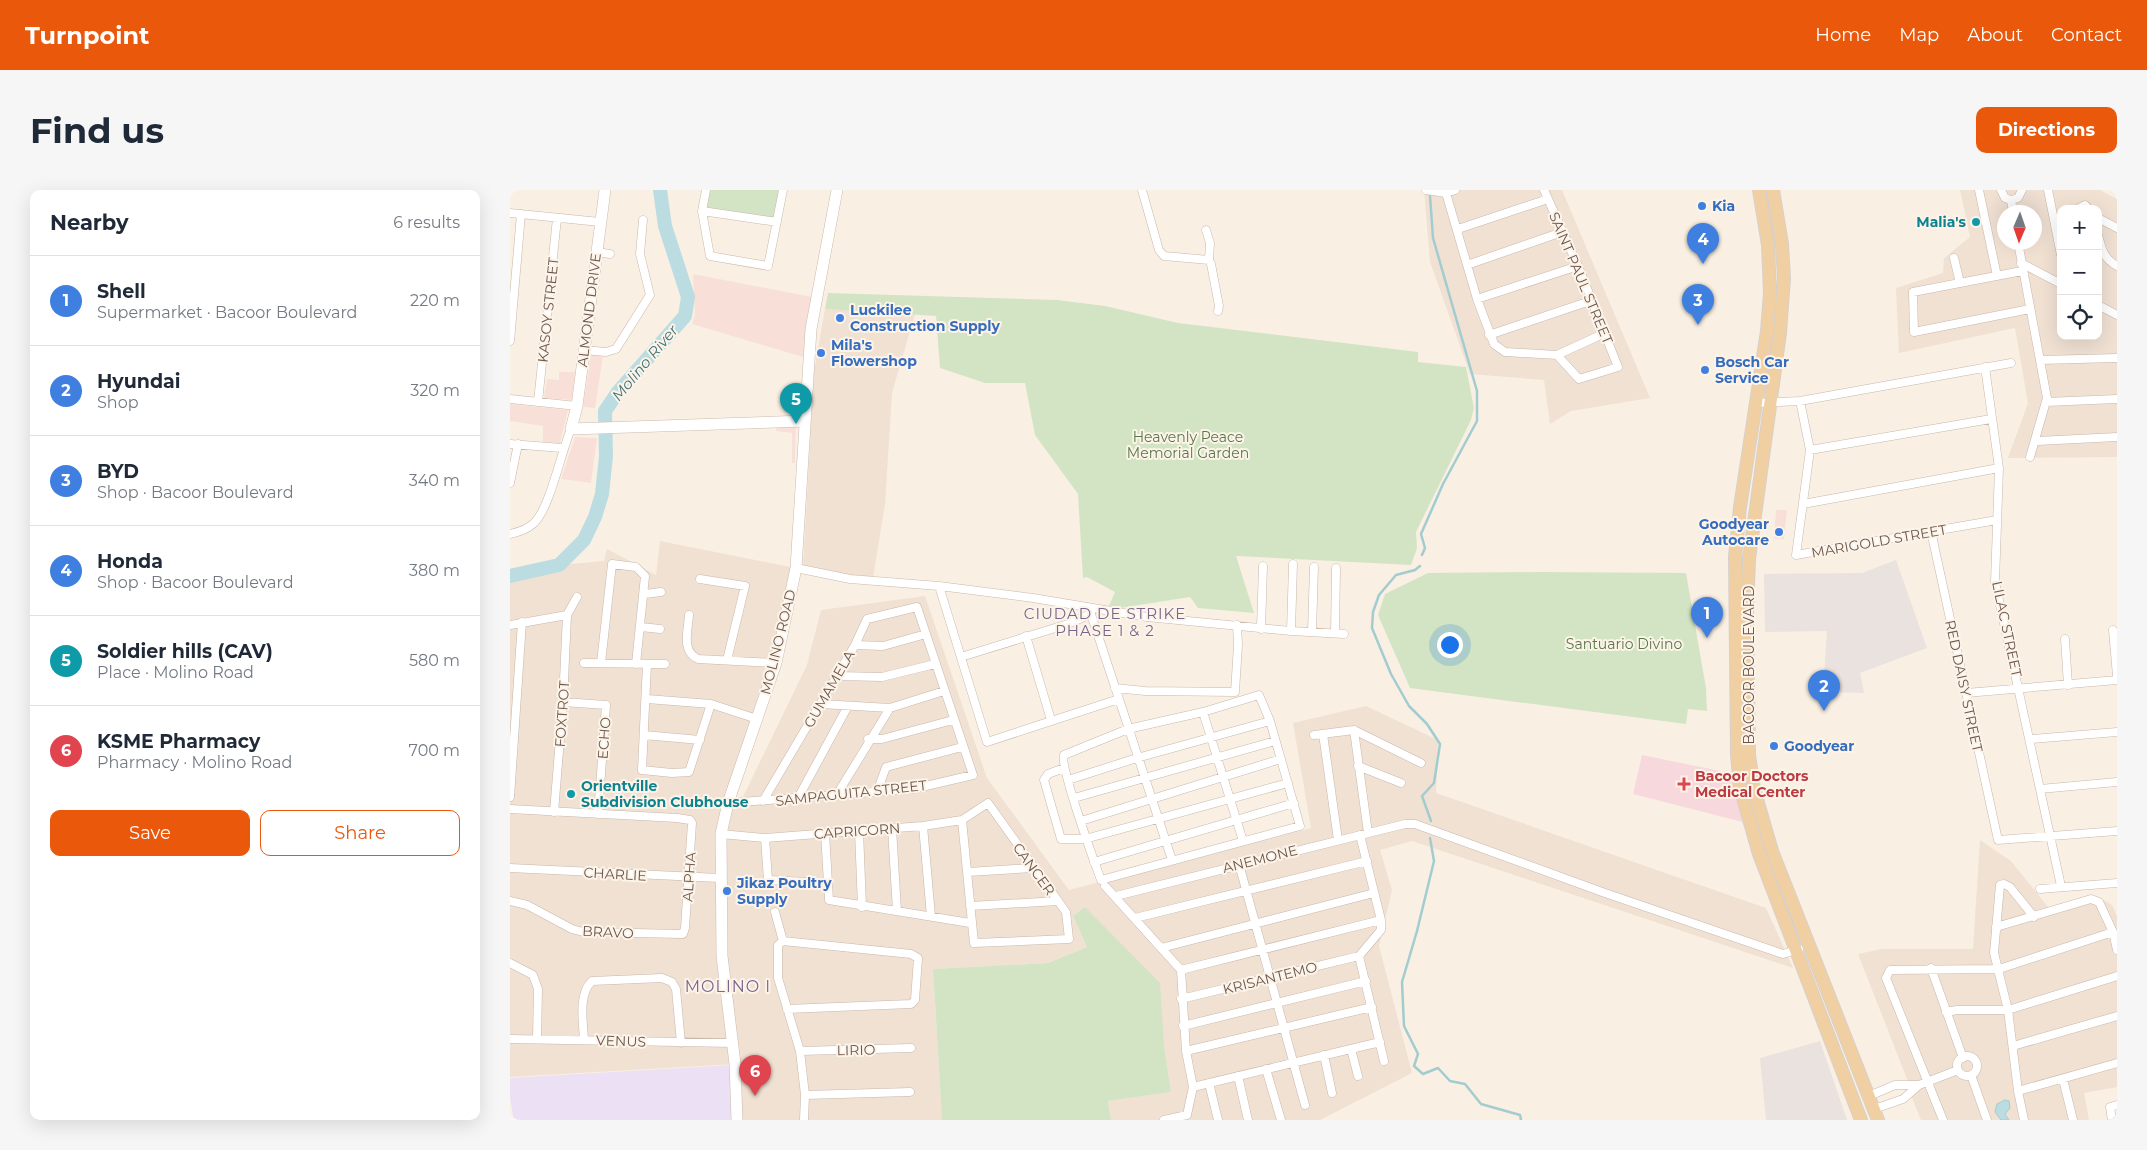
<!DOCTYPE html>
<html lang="en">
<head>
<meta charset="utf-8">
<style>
  :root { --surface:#fff; --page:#f6f6f7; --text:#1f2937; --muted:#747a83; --line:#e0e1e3; --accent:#ea580c }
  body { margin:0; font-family:Montserrat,sans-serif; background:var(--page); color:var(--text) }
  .controls { position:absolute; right:15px; top:15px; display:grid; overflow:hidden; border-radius:10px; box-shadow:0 5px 20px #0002 }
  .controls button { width:45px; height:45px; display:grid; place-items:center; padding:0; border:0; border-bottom:1px solid var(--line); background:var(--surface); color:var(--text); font:25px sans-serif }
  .compass { position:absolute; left:1487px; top:15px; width:45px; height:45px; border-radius:50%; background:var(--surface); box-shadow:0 5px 20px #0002; rotate:182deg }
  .you { position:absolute; left:939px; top:454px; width:18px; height:18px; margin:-12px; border:4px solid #fff; border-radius:50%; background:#1a73e8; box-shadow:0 0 0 8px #1a73e833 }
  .badge { display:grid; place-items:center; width:32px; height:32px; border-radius:50%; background:var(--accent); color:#fff; font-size:16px; font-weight:700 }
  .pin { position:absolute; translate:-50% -41px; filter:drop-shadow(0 1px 2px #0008) }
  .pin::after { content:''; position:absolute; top:26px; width:18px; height:15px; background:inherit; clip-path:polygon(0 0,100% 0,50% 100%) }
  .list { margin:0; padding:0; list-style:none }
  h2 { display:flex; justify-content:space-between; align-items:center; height:65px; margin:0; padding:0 20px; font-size:21px }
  h2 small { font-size:16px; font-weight:400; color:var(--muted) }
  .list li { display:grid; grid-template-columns:32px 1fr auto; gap:15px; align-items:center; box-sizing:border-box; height:90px; padding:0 20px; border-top:1px solid var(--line) }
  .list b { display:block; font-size:19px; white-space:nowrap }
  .list p { margin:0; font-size:16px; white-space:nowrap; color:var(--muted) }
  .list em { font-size:16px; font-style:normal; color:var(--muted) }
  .actions { display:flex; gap:10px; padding:15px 20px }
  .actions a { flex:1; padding:11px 0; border:1px solid var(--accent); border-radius:10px; text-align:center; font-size:18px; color:var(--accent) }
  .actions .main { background:var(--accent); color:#fff }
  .icon { flex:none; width:28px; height:28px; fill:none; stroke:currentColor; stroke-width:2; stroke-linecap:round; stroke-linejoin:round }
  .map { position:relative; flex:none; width:1607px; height:930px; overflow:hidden; border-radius:10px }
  header { display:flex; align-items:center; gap:30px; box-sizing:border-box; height:70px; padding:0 25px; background:var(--accent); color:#fff }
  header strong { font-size:24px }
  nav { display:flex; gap:28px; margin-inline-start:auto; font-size:18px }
  .intro { display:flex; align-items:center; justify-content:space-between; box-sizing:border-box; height:120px; padding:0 30px }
  h1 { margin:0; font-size:35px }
  .button { padding:12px 22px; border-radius:10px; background:var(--accent); color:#fff; font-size:18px; font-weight:700 }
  main { display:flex; gap:30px; padding:0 30px }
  aside { flex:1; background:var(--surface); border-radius:10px; box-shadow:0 5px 20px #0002 }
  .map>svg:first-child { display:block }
  .residential { fill:#f0e1d3; fill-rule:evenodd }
  .commercial { fill:#f8e0d8 }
  .industrial { fill:#e9e2de }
  .education { fill:#ece0f5 }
  .medical { fill:#f6d8dd }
  .green { fill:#d3e4c4 }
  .water { fill:#bbdce0; stroke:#a2ccd0 }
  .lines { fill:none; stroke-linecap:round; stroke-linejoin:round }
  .stream { stroke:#a2ccd0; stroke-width:2.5 }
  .river { stroke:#bbdce0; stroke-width:14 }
  .street-casing { stroke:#c8b7ac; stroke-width:9 }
  .secondary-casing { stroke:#cdb9ac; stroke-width:12 }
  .primary-casing { stroke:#d6d0cd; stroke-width:14 }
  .street { stroke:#fff; stroke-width:8 }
  .secondary { stroke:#fff; stroke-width:11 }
  .primary { stroke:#f0d0a3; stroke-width:12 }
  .shop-dot { fill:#3f7fe0; stroke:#fcf4e9; stroke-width:2 }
  .culture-dot { fill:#0f9aa8; stroke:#fcf4e9; stroke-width:2 }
  .health-dot { fill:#e0444e; stroke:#fcf4e9; stroke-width:2 }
  .labels { text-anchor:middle; stroke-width:4; stroke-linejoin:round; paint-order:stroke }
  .shop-label { font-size:14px; font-weight:bold; fill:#366cbe; stroke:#fcf4e9; text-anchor:start }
  .culture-label { font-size:14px; font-weight:bold; fill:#0d838f; stroke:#fcf4e9; text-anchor:end }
  .street-label { font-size:14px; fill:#6e574d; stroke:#fcf4e9 }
  .park-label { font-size:14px; fill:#597849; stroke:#fcf4e9 }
  .health-label { font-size:14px; font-weight:bold; fill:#be3a42; stroke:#fcf4e9; text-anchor:start }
  .water-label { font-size:15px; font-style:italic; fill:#467378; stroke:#fcf4e9 }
  .neighbourhood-label { font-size:15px; letter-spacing:1px; fill:#7b658b; stroke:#fcf4e9 }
  .quarter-label { font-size:16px; letter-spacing:1px; fill:#7b658b; stroke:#fcf4e9 }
</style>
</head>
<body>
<header>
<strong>Turnpoint</strong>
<nav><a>Home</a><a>Map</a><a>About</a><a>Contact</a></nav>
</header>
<div class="intro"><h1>Find us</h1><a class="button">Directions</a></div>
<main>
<aside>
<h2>Nearby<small>6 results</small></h2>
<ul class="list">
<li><span class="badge" style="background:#3f7fe0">1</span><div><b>Shell</b><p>Supermarket · Bacoor Boulevard</p></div><em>220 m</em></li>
<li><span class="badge" style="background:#3f7fe0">2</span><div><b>Hyundai</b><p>Shop</p></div><em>320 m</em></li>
<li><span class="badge" style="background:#3f7fe0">3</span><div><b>BYD</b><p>Shop · Bacoor Boulevard</p></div><em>340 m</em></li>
<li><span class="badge" style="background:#3f7fe0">4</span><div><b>Honda</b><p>Shop · Bacoor Boulevard</p></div><em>380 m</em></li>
<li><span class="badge" style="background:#0f9aa8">5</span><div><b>Soldier hills (CAV)</b><p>Place · Molino Road</p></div><em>580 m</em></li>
<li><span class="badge" style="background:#e0444e">6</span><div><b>KSME Pharmacy</b><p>Pharmacy · Molino Road</p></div><em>700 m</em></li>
</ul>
<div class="actions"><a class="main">Save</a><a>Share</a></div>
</aside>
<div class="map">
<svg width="1607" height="930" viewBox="0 0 1607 930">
  <rect width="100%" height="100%" fill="#f9f0e3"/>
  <path class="residential" d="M914,0h138l88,208 -79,13 -21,13 -6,-44 -74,-6 -40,-112z
    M1450,0h140l17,9v258l-109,1 20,-55 -13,-75 -116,25 -3,-65 47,-15 1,-15 26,-21zM1551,19h37v127h-37zM1494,22h30v30h-30z
    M315,119l90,5 -23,79 -7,111 -12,74 -25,-1 -45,-10 11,-195z
    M150,351l136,27 -20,95 -48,140h12l67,-138 14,-55 104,-14 62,182 82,112 242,-62 -18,-105 73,-17 72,34 -2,53 330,115 27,60 -381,-127 -32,9 12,40 -13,56 33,127 -92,47h-209l-3,-19 63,-9 -7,-47 -91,-129 14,31 -39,16 -115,6 9,151h-205l-2,-56 -225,13v-501l49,-11 45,-4 3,-12 49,26z
    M1470,650l31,21 37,46 43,-10 15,4 6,4 5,11v171l-33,6 5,27h-168l-9,-22 -5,-19 -49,-125 24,-5h91z"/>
  <path class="commercial" d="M183,84l119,23 -9,60 -111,-33 3,-10z
    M81,164l12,2 -8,52 -12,-1z
    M49,182h16l-3,28 -28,-2 3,-19 12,1z
    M0,214l58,6 -8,33 -17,-1v-16l-33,-5z
    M266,237h20l-1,36h-3v-30l-16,-2z
    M65,247l22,1 -6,45 -30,-4z
    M1266,320h11l-3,29h-10z"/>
  <path class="industrial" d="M1386,370l31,88 -67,25 4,20 -41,-1 4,-61 -62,1 -1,-58 98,-1z
    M1310,851l27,79h-81l-6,-62z"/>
  <path class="education" d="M222,875l3,55h-221l-4,-22v-20z"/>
  <path class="medical" d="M1132,565l88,18 13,49 -110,-28z"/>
  <path class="green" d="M200,0h70l-5,29 -69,-11z
    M318,103l229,7 48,6 73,17 240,29v10l48,5 8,41 -3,12 -55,112 1,16 -6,17 -175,-9 18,57 -56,-5 -8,-11 -76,12 -5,-3 6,-14 -28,-15 -4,1 -5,-84 -43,-59 -10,-52h-40l-45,-15 -4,-52 -111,-7z
    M1029,382l147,1 20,115 1,23 -19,-2 -2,15 -276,-36 -32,-73 7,-21 43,-21z
    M575,717l75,76 4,62 7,47 -63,9 3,19h-169l-9,-151 115,-6 39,-16 -14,-31z"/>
  <path class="water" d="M1495,910l4,1 1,7 -5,6 4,6h-8l-6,-8 2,-8z"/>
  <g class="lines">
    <path class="stream" d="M912,365l3,-7 -4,-14 22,-50 34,-63v-30l-44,-153 -3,-42
      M910,376l-5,4 -19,5 -17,20 -6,17 -1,16 19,46 18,32 18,18 13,20 -6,39 -12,13 9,25
      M920,648l4,23 -17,70 -15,51 2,44 14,28 -4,12 9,8 15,-6 12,13 15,3 16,20 39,11 1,5"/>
    <path class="river" d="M0,386l49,-11 25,-25 11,-23 7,-23 4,-38 -1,-45 13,-19 67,-76 3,-19 -23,-71 -5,-36"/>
    <g class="street-casing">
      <path id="street" d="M196,0l-4,21 8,45 58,10 15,-76
        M632,0l17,60 5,6 45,4 2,4 8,42 -1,5
        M916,0l20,3 9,-3
        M1034,0l34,76 40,101 -39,12 -22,-24
        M1469,0l18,86
        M1491,0l4,8 6,2 7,-2 4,-8
        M1538,0l13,65
        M936,3l31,106 17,45 11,8 52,3 48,-22
        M1501,10l2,12
        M1567,19l8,-4 4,4
        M192,21l75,11
        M0,23l90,9
        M1588,28l19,10
        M948,39l90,-30
        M696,40l4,13 -1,17
        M1588,45c4,15 5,23 19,31
        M1508,52l29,156 -17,59
        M86,62l14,2
        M1444,68l6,25
        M1511,73l40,21
        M957,75l95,-33
        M1512,81l-109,21 1,40 116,-23
        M967,109l101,-33
        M1588,115l19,10
        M979,145l101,-34
        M0,151l11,-127
        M74,160l22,2 10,-3 34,-54 -10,-41 3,-34
        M1530,170l77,-2
        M1475,177l14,101 -4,114 66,304
        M0,209l67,7
        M1290,211l10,49 -14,105 201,-35
        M28,212l19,-184
        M1536,212l71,-3
        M1246,213l44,-2 211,-38
        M1527,251l80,-4
        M0,254l52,4
        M1300,260l181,-31
        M0,293l8,-39
        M1293,314l196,-36
        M1421,341l67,309 119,-9
        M0,344c9,-2 18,-5 24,-11 16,-15 27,-71 37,-94
        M286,378l54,11 89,7 94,12 114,19 144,14 53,3
        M190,389l45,7 -18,74
        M429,396l48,156 132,-43
        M135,404l16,-2
        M579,418l83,252
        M179,425c-1,16 -8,36 9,44l78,4
        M0,435l57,-10 10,-18
        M131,437l19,2
        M751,439l2,-63
        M1603,440l4,46
        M781,441l2,-67
        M802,442l2,-65
        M825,443l1,-65
        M516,446l25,84
        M1555,449l3,46
        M345,455l28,1 43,-12
        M451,467l107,-33 23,-10
        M74,473l81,1
        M91,473l11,-99 24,3 9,9 -9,88
        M137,474l-5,106 30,3 17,-1 22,-68
        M327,486l45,1 53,-13
        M605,498l30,3 90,1 3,-47 -1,-20
        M1456,503l151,-13
        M749,505l11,26 30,105 -199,54c-6,-16 -42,-115 -37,-125l64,-26 75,-17z
        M137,509l64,5 46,15
        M53,512l43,3 -8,109
        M311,514l69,4 54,-17
        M693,522l40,129
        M844,540l14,103
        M813,544l15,106
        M134,545l56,5
        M804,545l40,-5 67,33
        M358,549h14l71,-19
        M1521,549l86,-7
        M848,576l43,17
        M554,578l-16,6 -4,6 17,59h24l203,-56
        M558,590l69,-22 133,-37
        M1530,599l77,-7
        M367,602l9,-25 76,-20
        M326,606l54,-88
        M0,607l12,-175
        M288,608l50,-92
        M564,608l201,-57
        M218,613l185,-14 60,-14 -56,-168 -50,12 -12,26 -92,156
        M0,619l167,9 13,2 2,3 -7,105 -2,6 -100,-2 -11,-3 -45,-24 -17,-4
        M44,622l9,-110 4,-87
        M571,631l200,-62
        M413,636l8,90
        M382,638l5,83
        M349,641l3,76
        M315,643l4,67 141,23
        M211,644l44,4 158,-12 39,-6 26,-17 78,109 3,27 -95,4 -12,-123
        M850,645l21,85v10l-22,26 25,105
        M255,648l3,42 59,3
        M584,672l200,-59
        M729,674l66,241
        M0,678l209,10
        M458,682l64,-4
        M595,696l76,84 5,81 7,36
        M1530,699l77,-6
        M606,706l289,-72h10l190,69 178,61 16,-5
        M460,716l88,-5
        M265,722l8,29
        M625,728l232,-57
        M1486,737l95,-28 8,3 14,30 4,18
        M651,758l213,-55
        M0,773l23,12 5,14 -1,50
        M1421,778l32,90
        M671,780l200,-50
        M671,809l178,-43
        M277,819l124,-5 4,-4 3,-42 -7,-4 -128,-13 -5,4v33l22,73 5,44 -1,25
        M1436,822l11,-2h51l109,-34
        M673,836l183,-45
        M0,849l223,4
        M74,850c-1,-19 -6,-46 8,-59l70,-3 10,4 4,7 5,54
        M1503,856l104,-30
        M841,859l7,27
        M290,861l111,-3
        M676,861l186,-44
        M814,865l8,38
        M1447 876a10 10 0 1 1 20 0a10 10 0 1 1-20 0Z
        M756,879l15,51
        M1461,885l16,45
        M728,886l10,44
        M1553,889l10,41
        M699,893l9,37
        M1508,901l99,-28
        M295,905l105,-3
        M1359,906l26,-11h24
        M1364,919l29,-10 16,-14 39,-15
        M654,930l23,-5 6,-28 187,-45
        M1433,930l-57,-142 4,-8 109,-1 114,-37
        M1514,930l-6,-29 -10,-81 -14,-57 6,-68 4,-1 6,3 24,30
        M1602,930l-2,-13 7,-2"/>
    </g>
    <g class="secondary-casing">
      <path id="secondary" d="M95,0l-28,216 -6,23 234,-8
        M227,930l-2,-56 -13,-108 -1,-122 7,-31 48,-140 20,-95 15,-239 26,-139"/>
    </g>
    <g class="primary-casing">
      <path id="primary" d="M1249,0l9,55 2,48 -3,38 -27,176 -5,50 2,198 3,32 19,67 102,266
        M1263,0l9,54 2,34 -4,55 -31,226 -2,54 2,142 5,34 18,62 106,269"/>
    </g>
    <use href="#street" class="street"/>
    <use href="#secondary" class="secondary"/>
    <use href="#primary" class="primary"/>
  </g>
  <g class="shop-dot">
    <circle cx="1192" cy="16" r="5"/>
    <circle cx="330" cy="128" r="5"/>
    <circle cx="311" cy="163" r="5"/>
    <circle cx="1195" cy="180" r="5"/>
    <circle cx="1269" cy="342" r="5"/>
    <circle cx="1264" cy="556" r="5"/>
    <circle cx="217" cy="701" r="5"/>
  </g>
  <g class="culture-dot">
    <circle cx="1466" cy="32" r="5"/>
    <circle cx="61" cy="604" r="5"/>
  </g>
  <path class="health-dot" d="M1171.5 586.5h5v5h5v5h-5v5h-5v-5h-5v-5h5z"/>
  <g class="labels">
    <g class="shop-label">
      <text x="1202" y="21">Kia</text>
      <text x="340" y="125">Luckilee<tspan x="340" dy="16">Construction Supply</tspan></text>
      <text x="321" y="160">Mila's<tspan x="321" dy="16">Flowershop</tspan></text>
      <text x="1205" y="177">Bosch Car<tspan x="1205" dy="16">Service</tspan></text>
      <text x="1259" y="339" text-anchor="end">Goodyear<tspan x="1259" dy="16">Autocare</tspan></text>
      <text x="1274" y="561">Goodyear</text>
      <text x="227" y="698">Jikaz Poultry<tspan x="227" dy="16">Supply</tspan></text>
    </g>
    <g class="culture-label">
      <text x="1456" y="37">Malia's</text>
      <text x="71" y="601" text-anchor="start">Orientville<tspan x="71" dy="16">Subdivision Clubhouse</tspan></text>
    </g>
    <g class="street-label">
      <text transform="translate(1071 88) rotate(67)" y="5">SAINT PAUL STREET</text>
      <text transform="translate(38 120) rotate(-84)" y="5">KASOY STREET</text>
      <text transform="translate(79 120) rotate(-83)" y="5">ALMOND DRIVE</text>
      <text transform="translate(1369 351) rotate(-10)" y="5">MARIGOLD STREET</text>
      <text transform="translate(1497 439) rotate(78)" y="5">LILAC STREET</text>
      <text transform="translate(268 452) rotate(-76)" y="5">MOLINO ROAD</text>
      <text transform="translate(1239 475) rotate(-90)" y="5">BACOOR BOULEVARD</text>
      <text transform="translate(1454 496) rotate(78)" y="5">RED DAISY STREET</text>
      <text transform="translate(319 499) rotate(-60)" y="5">GUMAMELA</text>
      <text transform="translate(52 524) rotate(-86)" y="5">FOXTROT</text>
      <text transform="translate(94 548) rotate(-86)" y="5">ECHO</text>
      <text transform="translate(341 603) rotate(-6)" y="5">SAMPAGUITA STREET</text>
      <text transform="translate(347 641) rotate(-4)" y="5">CAPRICORN</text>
      <text transform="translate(750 669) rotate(-14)" y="5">ANEMONE</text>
      <text transform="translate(524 679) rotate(54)" y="5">CANCER</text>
      <text transform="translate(105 684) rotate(3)" y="5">CHARLIE</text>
      <text transform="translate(179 687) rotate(-86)" y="5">ALPHA</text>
      <text transform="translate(98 742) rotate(3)" y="5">BRAVO</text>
      <text transform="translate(760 788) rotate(-14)" y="5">KRISANTEMO</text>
      <text transform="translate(111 851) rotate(2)" y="5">VENUS</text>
      <text transform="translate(346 860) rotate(-1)" y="5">LIRIO</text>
    </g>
    <g class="park-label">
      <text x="678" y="252">Heavenly Peace<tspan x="678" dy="16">Memorial Garden</tspan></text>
      <text x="1114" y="459">Santuario Divino</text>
    </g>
    <g class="health-label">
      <text x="1185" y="591">Bacoor Doctors<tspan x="1185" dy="16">Medical Center</tspan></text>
    </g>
    <g class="water-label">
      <text transform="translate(135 173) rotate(-50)" y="5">Molino River</text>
    </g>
    <g class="neighbourhood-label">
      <text x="595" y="429">CIUDAD DE STRIKE<tspan x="595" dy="17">PHASE 1 &amp; 2</tspan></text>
    </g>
    <g class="quarter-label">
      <text x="218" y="802">MOLINO I</text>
    </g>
  </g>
</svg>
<div class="controls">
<button>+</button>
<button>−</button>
<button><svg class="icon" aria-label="locate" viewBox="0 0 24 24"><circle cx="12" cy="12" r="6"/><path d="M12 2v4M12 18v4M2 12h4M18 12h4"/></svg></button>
</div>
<svg class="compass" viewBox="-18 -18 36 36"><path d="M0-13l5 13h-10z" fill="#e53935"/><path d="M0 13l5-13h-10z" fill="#747a83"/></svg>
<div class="you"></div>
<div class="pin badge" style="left:1197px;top:448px;background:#3f7fe0">1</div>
<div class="pin badge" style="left:1314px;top:521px;background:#3f7fe0">2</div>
<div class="pin badge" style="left:1188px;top:135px;background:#3f7fe0">3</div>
<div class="pin badge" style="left:1193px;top:74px;background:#3f7fe0">4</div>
<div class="pin badge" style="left:286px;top:234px;background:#0f9aa8">5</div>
<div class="pin badge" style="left:245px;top:906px;background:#e0444e">6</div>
</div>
</main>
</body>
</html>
